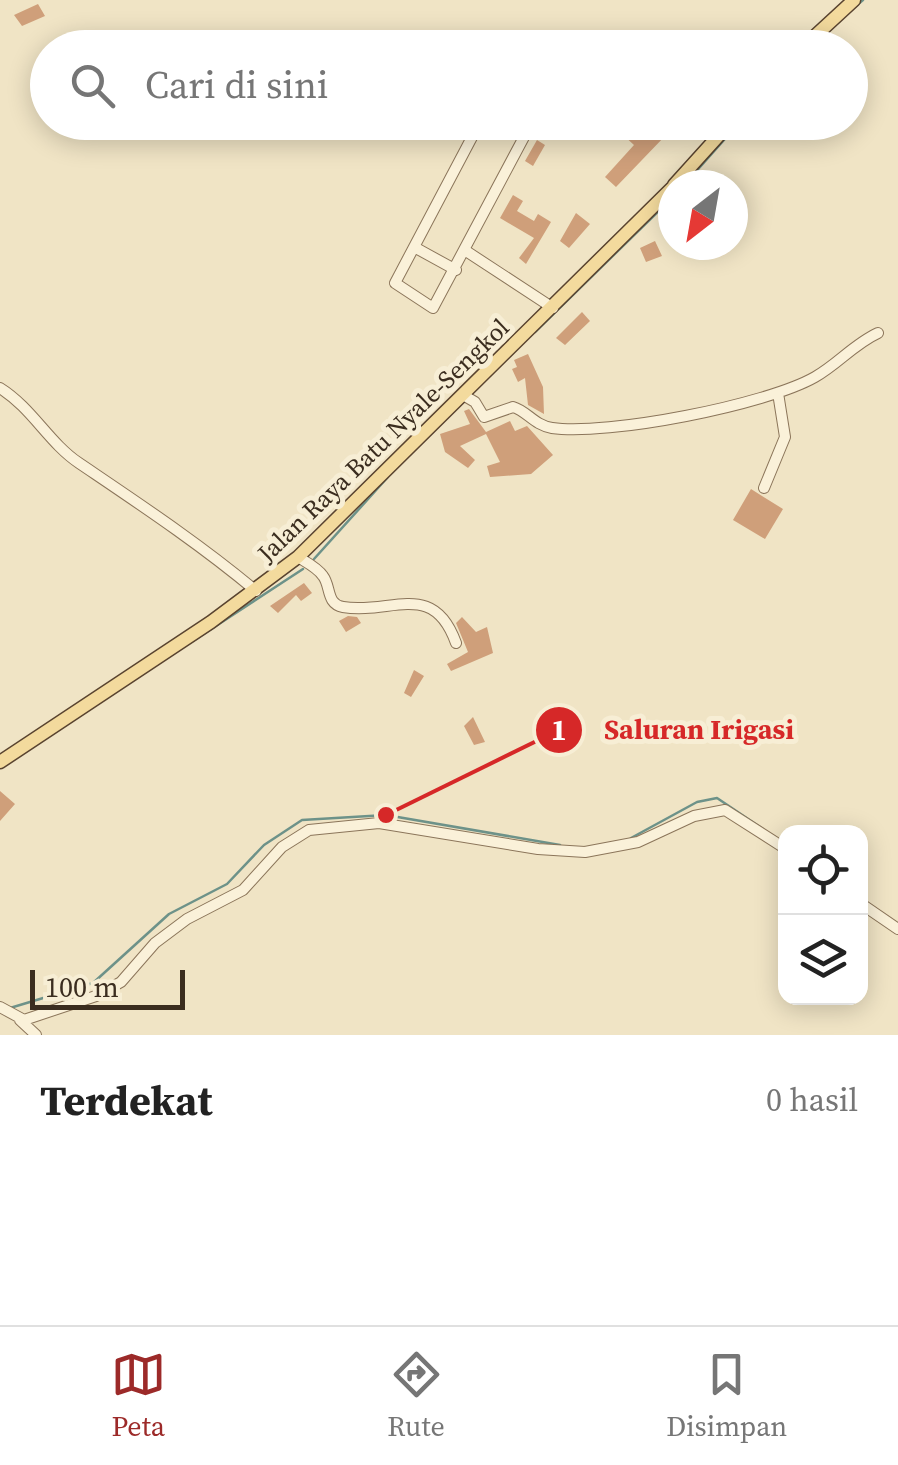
<!DOCTYPE html>
<html lang="id">
<head>
<meta charset="utf-8">
<style>
  :root { --surface:#fff; --page:#f6f6f6; --text:#222; --muted:#767676; --line:#e0e0e0; --accent:#9c2a29 }
  body { margin:0; font-family:"Source Serif 4",serif; background:var(--page); color:var(--text) }
  .controls { position:absolute; right:30px; bottom:30px; display:grid; overflow:hidden; border-radius:20px; box-shadow:0 5px 25px #0003 }
  .controls button { width:90px; height:90px; display:grid; place-items:center; padding:0; border:0; border-bottom:2px solid var(--line); background:var(--surface); color:var(--text); font:50px sans-serif }
  .compass { position:absolute; left:658px; top:170px; width:90px; height:90px; border-radius:50%; background:var(--surface); box-shadow:0 5px 25px #0003; rotate:211deg }
  .scale { position:absolute; left:30px; bottom:25px; width:155px; box-sizing:border-box; padding-left:10px; border:5px solid #3b2d1f; border-top:0; font-size:28px; line-height:35px; white-space:nowrap; color:#3b2d1f; -webkit-text-stroke:8px #f7eed5; paint-order:stroke }
  .list { margin:0; padding:0; list-style:none }
  h2 { display:flex; justify-content:space-between; align-items:center; height:130px; margin:0; padding:0 40px; font-size:42px }
  h2 small { font-size:32px; font-weight:400; color:var(--muted) }
  .icon { flex:none; width:55px; height:55px; fill:none; stroke:currentColor; stroke-width:2; stroke-linecap:round; stroke-linejoin:round }
  .map { position:relative; flex:none; width:898px; height:1035px; overflow:hidden }
  .search { position:absolute; background:var(--surface); box-shadow:0 5px 25px #0003; left:30px; right:30px; top:30px; height:110px; display:flex; align-items:center; gap:25px; box-sizing:border-box; padding:0 35px; border-radius:55px; color:var(--muted); font-size:38px }
  .sheet { height:290px; background:var(--surface) }
  nav { display:flex; justify-content:space-around; align-items:center; box-sizing:border-box; height:140px; border-top:2px solid var(--line); background:var(--surface); font-size:28px; color:var(--muted) }
  nav a { display:grid; justify-items:center; gap:5px }
  nav .on { color:var(--accent) }
  .map>svg:first-child { display:block }
  .lines { fill:none; stroke-linecap:round; stroke-linejoin:round }
  .stream { stroke:#6d9289; stroke-width:2.5 }
  .building { fill:#cf9f7a }
  .minor-casing { stroke:#8b755a; stroke-width:12 }
  .major-casing { stroke:#59432f; stroke-width:15 }
  .minor { stroke:#faf1d9; stroke-width:10 }
  .major { stroke:#f3da9d; stroke-width:12 }
  .labels { text-anchor:middle; stroke-width:10; stroke-linejoin:round; paint-order:stroke }
  .street-label { font-size:25px; fill:#3b2d1f; stroke:#f7eed5 }
  .leader { fill:none; stroke:#d62828; stroke-width:4 }
  .callout-dot { fill:#d62828; stroke:#f7eed5; stroke-width:4 }
  .mark-label { font-size:30px; text-anchor:middle; font-weight:bold; fill:#fff }
  .callout-label { font-size:28px; text-anchor:middle; font-weight:bold; fill:#d62828; stroke:#f7eed5; stroke-width:10; stroke-linejoin:round; paint-order:stroke }
</style>
</head>
<body>
<div class="map">
<svg width="898" height="1035" viewBox="0 0 898 1035">
  <rect width="100%" height="100%" fill="#f0e4c5"/>
  <g class="lines">
    <path class="stream" d="M856,6l7,-6
      M684,185l56,-63
      M535,332l138,-135
      M314,559l73,-81
      M193,641l110,-72
      M631,838l66,-36 20,-4 46,31
      M10,1008l83,-25 76,-69 58,-30 37,-39 38,-25 84,-5 174,30"/>
  </g>
  <path class="building" d="M38,4l7,12 -23,10 -8,-11z
    M609,122h25l13,12 8,-9 11,10 -50,52 -11,-10 29,-32z
    M537,140l8,5 -12,21 -8,-5z
    M513,195l10,6 -6,10 17,10 4,-7 13,8 -25,42 -7,-6 15,-20 -34,-20z
    M576,213l14,11 -21,24 -9,-7z
    M655,241l7,15 -16,6 -6,-14z
    M582,312l8,9 -25,24 -9,-7z
    M528,354l15,33 1,27 -16,-9 -3,-27 -7,4 -6,-13 5,-2 -3,-7z
    M469,409l17,23 24,-11 5,10 12,-5 26,29 -22,19 -41,3 -3,-11 13,-4 -14,-28 -26,12 15,14 -7,8 -23,-16 -5,-18 30,-10 -6,-13z
    M751,489l32,20 -18,30 -32,-19z
    M304,583l8,10 -11,8 -5,-6 -18,18 -8,-7z
    M348,616l9,1 4,6 -15,9 -7,-11z
    M462,617l14,15 11,-5 6,26 -42,18 -4,-7 21,-12 -12,-29z
    M414,670l10,6 -13,21 -7,-4z
    M473,717l12,25 -11,3 -10,-19z
    M0,791l15,13 -15,17z"/>
  <g class="lines">
    <g class="minor-casing">
      <path id="minor" d="M521,48l4,-4 9,4
        M480,122l-85,161 38,25 99,-186
        M414,247l42,23
        M466,251l87,57
        M0,388c32,20 49,55 79,75 59,40 121,81 177,128
        M463,395l12,7 9,15 29,-10c14,4 21,18 39,21 55,8 214,-23 263,-51 23,-13 39,-33 63,-44
        M764,488l21,-51 -7,-44
        M298,557c8,5 20,11 25,19 8,10 3,28 20,31 48,8 90,-28 113,36
        M860,903l38,26
        M0,1007l24,13 72,-24 25,-14 34,-39 32,-24 56,-29 39,-43 27,-17 70,-7 159,26 47,3 53,-10 56,-26 31,-6 61,39
        M20,1020l16,15"/>
    </g>
    <g class="major-casing">
      <path id="major" d="M802,48l52,-48
        M674,185l57,-63
        M0,762l211,-140 87,-65 375,-370"/>
    </g>
    <use href="#minor" class="minor"/>
    <use href="#major" class="major"/>
  </g>
  <g class="labels">
    <g class="street-label">
      <text transform="translate(383 440) rotate(-44)" y="9">Jalan Raya Batu Nyale-Sengkol</text>
    </g>
  </g>
  <path class="leader" d="M386 815L559 730"/>
  <g class="callout-dot">
    <circle cx="386" cy="815" r="10"/>
    <circle cx="559" cy="730" r="25"/>
  </g>
  <g class="mark-label">
    <text x="559" y="740">1</text>
  </g>
  <g class="callout-label">
    <text x="699" y="739">Saluran Irigasi</text>
  </g>
</svg>
<div class="controls">
<button><svg class="icon" aria-label="locate" viewBox="0 0 24 24"><circle cx="12" cy="12" r="6"/><path d="M12 2v4M12 18v4M2 12h4M18 12h4"/></svg></button>
<button><svg class="icon" aria-label="layers" viewBox="0 0 24 24"><path d="M12 4l9 5-9 5-9-5zM3 14l9 5 9-5"/></svg></button>
</div>
<svg class="compass" viewBox="-18 -18 36 36"><path d="M0-13l5 13h-10z" fill="#e53935"/><path d="M0 13l5-13h-10z" fill="#767676"/></svg>
<div class="scale">100 m</div>
<div class="search"><svg class="icon" aria-label="search" viewBox="0 0 24 24"><circle cx="10" cy="10" r="6"/><path d="M15 15l6 6"/></svg>Cari di sini</div>
</div>
<section class="sheet">
<h2>Terdekat<small>0 hasil</small></h2>
<ul class="list">
</ul>
</section>
<nav>
<a class="on"><svg class="icon" aria-label="map" viewBox="0 0 24 24"><path d="M3 6l6-2 6 2 6-2v14l-6 2-6-2-6 2zM9 4v14M15 6v14"/></svg>Peta</a>
<a><svg class="icon" aria-label="directions" viewBox="0 0 24 24"><path d="M12 3l9 9-9 9-9-9zM9 14v-3h6M13 9l2 2-2 2"/></svg>Rute</a>
<a><svg class="icon" aria-label="saved" viewBox="0 0 24 24"><path d="M7 4h10v16l-5-4-5 4z"/></svg>Disimpan</a>
</nav>
</body>
</html>
